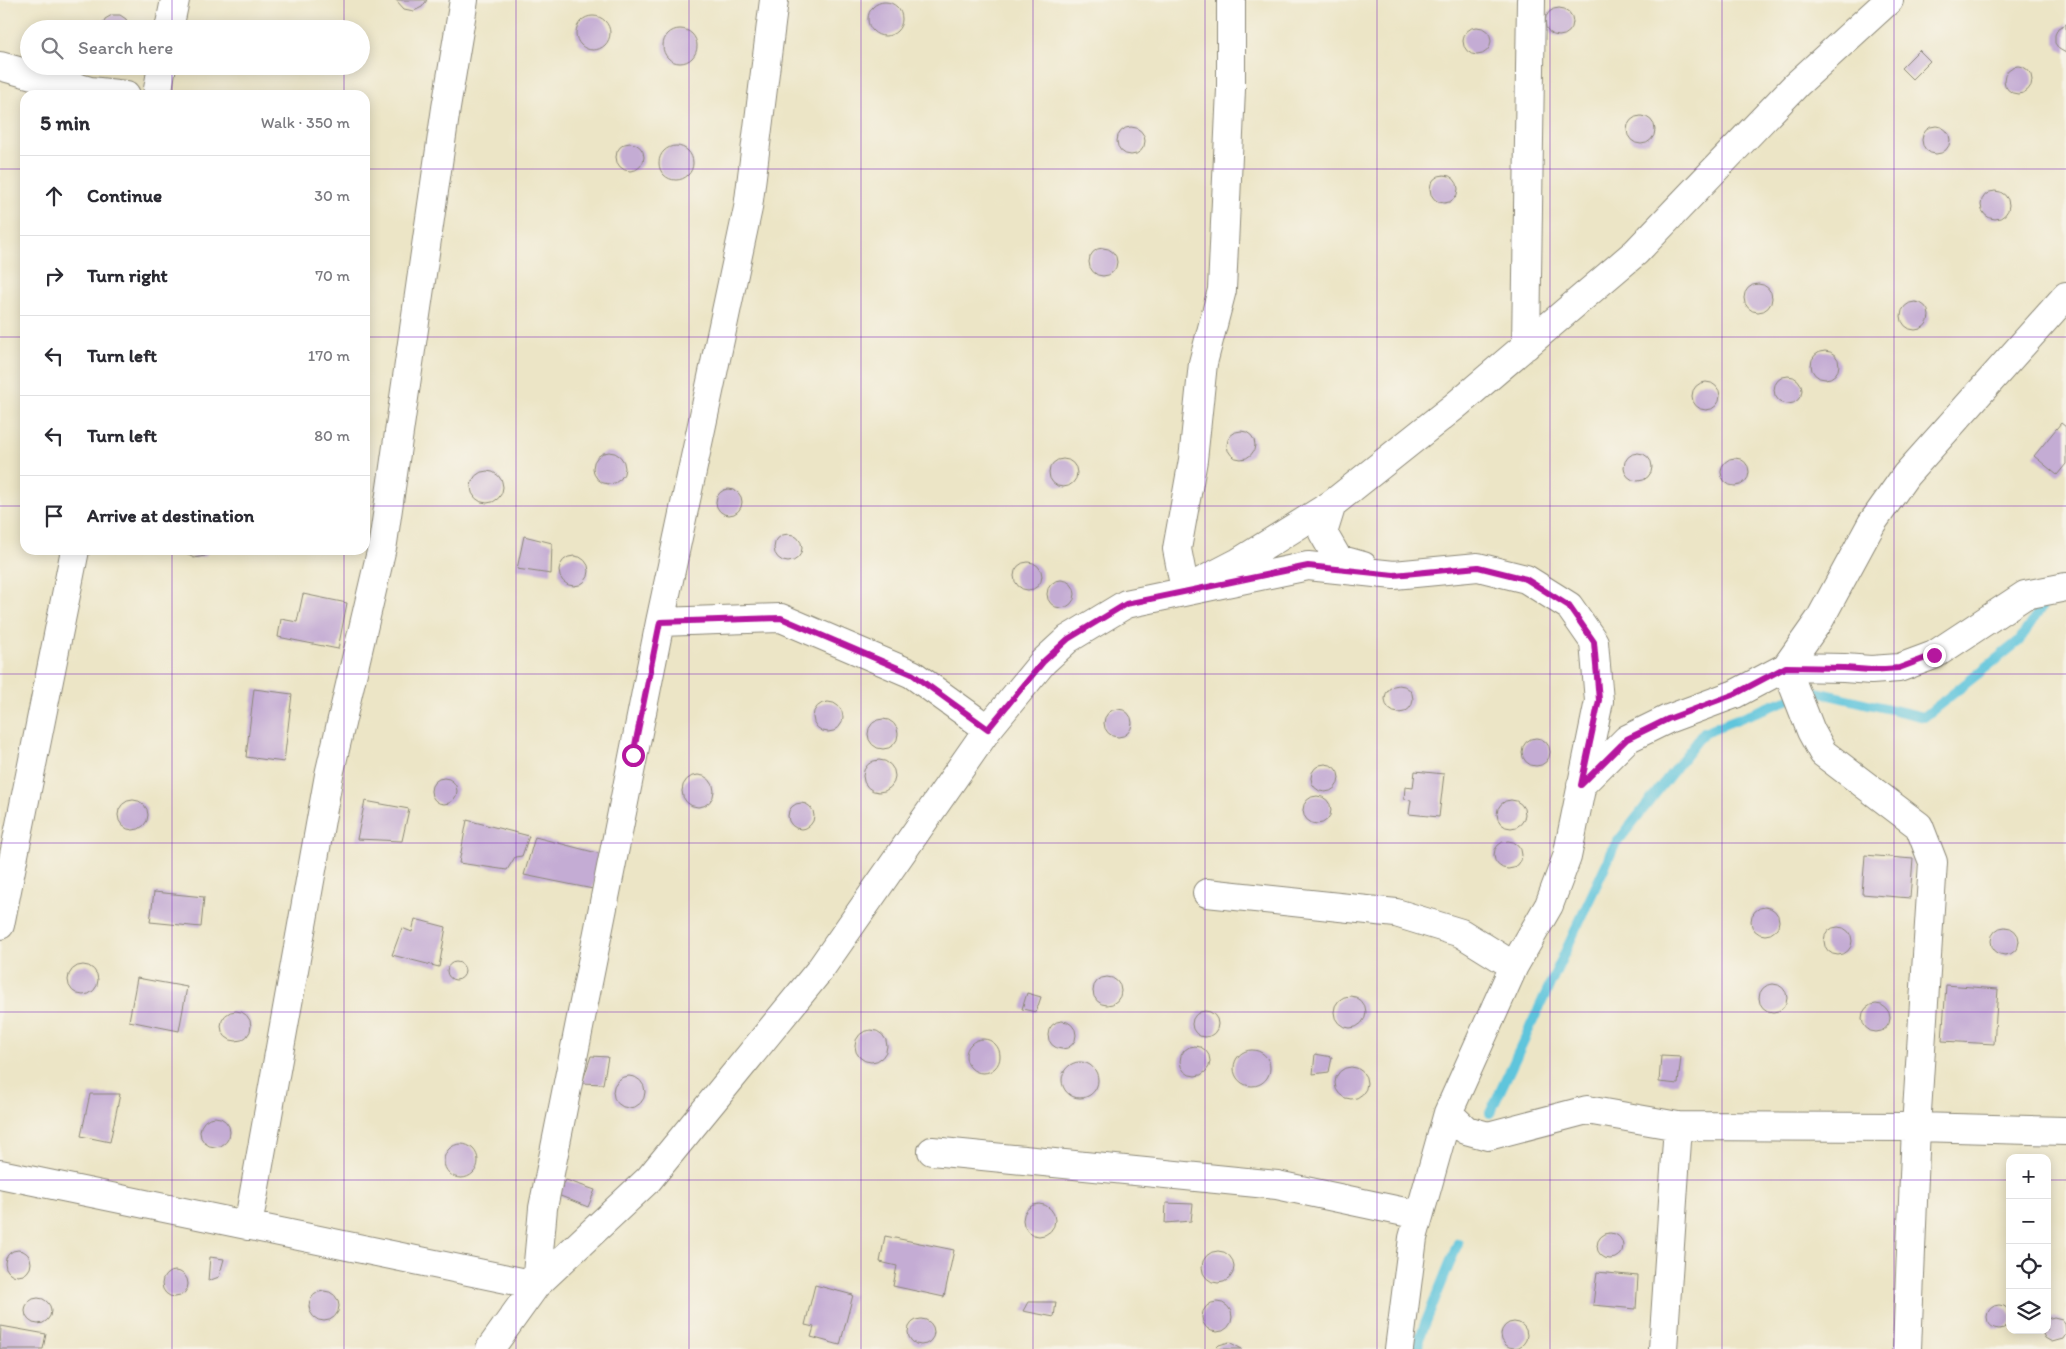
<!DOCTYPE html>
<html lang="en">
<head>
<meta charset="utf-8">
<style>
  :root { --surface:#fff; --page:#f2f2f3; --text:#2b2b33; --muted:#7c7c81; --line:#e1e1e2 }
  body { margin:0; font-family:Itim,sans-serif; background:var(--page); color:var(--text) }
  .controls { position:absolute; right:15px; bottom:15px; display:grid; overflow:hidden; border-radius:10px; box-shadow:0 2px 12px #0003 }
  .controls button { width:45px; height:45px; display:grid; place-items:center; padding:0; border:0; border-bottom:1px solid var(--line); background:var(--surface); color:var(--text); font:25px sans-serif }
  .stop { position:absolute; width:15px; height:15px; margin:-11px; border:4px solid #b5179e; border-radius:50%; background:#fff }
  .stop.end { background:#b5179e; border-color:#fff; box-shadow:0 1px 5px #0008 }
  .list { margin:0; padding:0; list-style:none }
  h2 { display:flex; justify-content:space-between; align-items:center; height:65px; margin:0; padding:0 20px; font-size:21px }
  h2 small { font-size:16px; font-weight:400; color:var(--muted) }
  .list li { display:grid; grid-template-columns:32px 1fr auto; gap:15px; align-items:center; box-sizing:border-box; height:80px; padding:0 20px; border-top:1px solid var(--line) }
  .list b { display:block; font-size:19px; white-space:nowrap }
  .list em { font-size:16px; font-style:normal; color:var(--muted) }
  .icon { flex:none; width:28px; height:28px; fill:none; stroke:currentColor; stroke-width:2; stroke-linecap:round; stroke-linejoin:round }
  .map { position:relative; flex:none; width:2066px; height:1349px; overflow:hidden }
  .search { position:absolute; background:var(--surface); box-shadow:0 2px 12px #0003; left:20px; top:20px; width:350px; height:55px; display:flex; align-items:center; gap:12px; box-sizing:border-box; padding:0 18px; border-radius:28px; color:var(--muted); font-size:19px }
  .panel { position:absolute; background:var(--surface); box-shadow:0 2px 12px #0003; left:20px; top:90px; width:350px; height:465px; border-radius:15px }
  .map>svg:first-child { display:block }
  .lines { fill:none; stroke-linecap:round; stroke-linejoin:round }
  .stream { stroke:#5ec5dc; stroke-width:10 }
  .building { fill:#c4acd4 }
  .street-casing { stroke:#8c8878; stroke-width:30 }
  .street { stroke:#fff; stroke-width:28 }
  .route { stroke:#b5179e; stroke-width:6 }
  .grid { fill:none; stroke:#7b2cbf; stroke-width:1; stroke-opacity:0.55 }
</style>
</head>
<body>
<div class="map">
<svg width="2066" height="1349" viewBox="0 0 2066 1349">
  <rect width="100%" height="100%" fill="#f7f3e8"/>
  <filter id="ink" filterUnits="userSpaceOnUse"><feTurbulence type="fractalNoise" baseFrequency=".02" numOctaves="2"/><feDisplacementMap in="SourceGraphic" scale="10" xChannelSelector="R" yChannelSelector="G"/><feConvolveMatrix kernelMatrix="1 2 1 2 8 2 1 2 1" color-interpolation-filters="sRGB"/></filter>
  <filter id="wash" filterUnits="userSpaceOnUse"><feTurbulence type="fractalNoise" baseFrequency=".0096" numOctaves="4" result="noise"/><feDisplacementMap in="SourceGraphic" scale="20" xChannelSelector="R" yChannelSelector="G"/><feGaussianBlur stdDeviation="1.12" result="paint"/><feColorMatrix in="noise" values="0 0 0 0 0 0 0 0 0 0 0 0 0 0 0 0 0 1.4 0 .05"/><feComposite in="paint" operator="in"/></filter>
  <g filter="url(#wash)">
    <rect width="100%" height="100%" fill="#ece5c6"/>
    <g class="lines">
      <path class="stream" d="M1490,1113l125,-268 89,-113 93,-36 20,-4 107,25 95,-76 30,-45
        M1418,1349l1,-10 39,-96"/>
    </g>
    <g id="blocks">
      <path class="building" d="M396,0h31l-5,7 -8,4 -10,-2z
        M868 19a17 17 0 1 1 34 0a17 17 0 1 1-34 0Z
        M1545 22a14 14 0 1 1 28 0a14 14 0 1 1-28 0Z
        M112,15h8l6,4 4,10h-28l3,-10z
        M576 33a17 17 0 1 1 34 0a17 17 0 1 1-34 0Z
        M2066,24v29l-7,-4 -4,-6v-8l3,-7z
        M1463 41a14 14 0 1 1 28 0a14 14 0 1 1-28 0Z
        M663 46a17 17 0 1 1 34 0a17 17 0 1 1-34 0Z
        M1919,50l11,11 -18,18 -11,-11z
        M2004 80a14 14 0 1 1 28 0a14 14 0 1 1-28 0Z
        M1627 130a14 14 0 1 1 28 0a14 14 0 1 1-28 0Z
        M1922 140a14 14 0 1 1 28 0a14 14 0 1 1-28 0Z
        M1117 141a14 14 0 1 1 28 0a14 14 0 1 1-28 0Z
        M616 157a14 14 0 1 1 28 0a14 14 0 1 1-28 0Z
        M659 163a17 17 0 1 1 34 0a17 17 0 1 1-34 0Z
        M1430 189a14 14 0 1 1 28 0a14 14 0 1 1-28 0Z
        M1981 205a14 14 0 1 1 28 0a14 14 0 1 1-28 0Z
        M1089 262a14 14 0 1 1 28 0a14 14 0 1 1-28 0Z
        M1744 298a14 14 0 1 1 28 0a14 14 0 1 1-28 0Z
        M1901 316a14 14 0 1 1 28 0a14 14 0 1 1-28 0Z
        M1811 365a14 14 0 1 1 28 0a14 14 0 1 1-28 0Z
        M1774 390a14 14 0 1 1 28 0a14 14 0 1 1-28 0Z
        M1692 396a14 14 0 1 1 28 0a14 14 0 1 1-28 0Z
        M2061,423l5,4v37l-9,11 -23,-19z
        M1227 445a14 14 0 1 1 28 0a14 14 0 1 1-28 0Z
        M593 468a16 16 0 1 1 32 0a16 16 0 1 1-32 0Z
        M1624 467a14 14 0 1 1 28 0a14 14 0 1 1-28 0Z
        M1721 472a14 14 0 1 1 28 0a14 14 0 1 1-28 0Z
        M1049 473a14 14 0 1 1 28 0a14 14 0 1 1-28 0Z
        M471 487a16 16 0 1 1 32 0a16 16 0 1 1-32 0Z
        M716 502a13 13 0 1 1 26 0a13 13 0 1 1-26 0Z
        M774 548a14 14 0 1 1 28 0a14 14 0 1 1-28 0Z
        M524,536l28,7 -1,31 -34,-5z
        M183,550h27l-5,6 -11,2 -4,-2z
        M559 571a15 15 0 1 1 30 0a15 15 0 1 1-30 0Z
        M1014 576a14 14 0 1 1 28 0a14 14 0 1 1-28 0Z
        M1047 594a14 14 0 1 1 28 0a14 14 0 1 1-28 0Z
        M303,594l44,9 -9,46 -60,-12 3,-18 16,3z
        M1385 699a14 14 0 1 1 28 0a14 14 0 1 1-28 0Z
        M254,689l38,5 -8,68 -38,-5z
        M813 717a15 15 0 1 1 30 0a15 15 0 1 1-30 0Z
        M1104 723a14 14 0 1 1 28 0a14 14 0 1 1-28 0Z
        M868 734a15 15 0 1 1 30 0a15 15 0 1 1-30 0Z
        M1522 752a14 14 0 1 1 28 0a14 14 0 1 1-28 0Z
        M863 776a16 16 0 1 1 32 0a16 16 0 1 1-32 0Z
        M1311 778a14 14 0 1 1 28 0a14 14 0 1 1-28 0Z
        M1415,771l29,3 -5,43 -30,-3 2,-14 -7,-1 1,-12 8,1z
        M682 791a16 16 0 1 1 32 0a16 16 0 1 1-32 0Z
        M431 791a13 13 0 1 1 26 0a13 13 0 1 1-26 0Z
        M1303 810a14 14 0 1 1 28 0a14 14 0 1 1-28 0Z
        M1497 814a14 14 0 1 1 28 0a14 14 0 1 1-28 0Z
        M118 815a15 15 0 1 1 30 0a15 15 0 1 1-30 0Z
        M365,801l44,8 -7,32 -45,-2z
        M788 816a13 13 0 1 1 26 0a13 13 0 1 1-26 0Z
        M467,820l62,16 -7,20 -7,1 -8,13 -48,-7z
        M535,837l66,17 -8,35 -69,-14z
        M1494 855a14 14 0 1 1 28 0a14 14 0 1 1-28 0Z
        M1865,855l48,4 -3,39 -48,-4z
        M154,892l50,5 -3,30 -51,-5z
        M1751 921a14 14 0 1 1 28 0a14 14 0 1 1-28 0Z
        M415,919l31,8 -7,40 -47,-12 10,-27 10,4z
        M1824 941a14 14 0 1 1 28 0a14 14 0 1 1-28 0Z
        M1991 941a14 14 0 1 1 28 0a14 14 0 1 1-28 0Z
        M447 971a9 9 0 1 1 18 0a9 9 0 1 1-18 0Z
        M68 980a15 15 0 1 1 30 0a15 15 0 1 1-30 0Z
        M1093 991a14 14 0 1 1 28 0a14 14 0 1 1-28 0Z
        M137,978l50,9 -8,44 -50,-10z
        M1759 998a14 14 0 1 1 28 0a14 14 0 1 1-28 0Z
        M1946,985l52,4 -4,55 -52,-3z
        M1027,993l14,4 -5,15 -14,-3z
        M1334 1012a16 16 0 1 1 32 0a16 16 0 1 1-32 0Z
        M1862 1018a14 14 0 1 1 28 0a14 14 0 1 1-28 0Z
        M221 1026a15 15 0 1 1 30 0a15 15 0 1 1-30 0Z
        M1192 1024a13 13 0 1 1 26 0a13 13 0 1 1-26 0Z
        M1048 1035a14 14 0 1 1 28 0a14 14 0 1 1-28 0Z
        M855 1046a16 16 0 1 1 32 0a16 16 0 1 1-32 0Z
        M966 1056a17 17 0 1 1 34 0a17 17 0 1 1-34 0Z
        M1180 1061a15 15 0 1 1 30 0a15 15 0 1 1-30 0Z
        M1234 1068a18 18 0 1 1 36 0a18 18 0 1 1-36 0Z
        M1315,1054l17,3 -3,15 -16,2z
        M591,1056l17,1 -5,27 -21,-1z
        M1661,1056l20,1 -3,27 -19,-2z
        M1062 1080a18 18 0 1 1 36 0a18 18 0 1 1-36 0Z
        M1335 1083a16 16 0 1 1 32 0a16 16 0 1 1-32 0Z
        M613 1092a16 16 0 1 1 32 0a16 16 0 1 1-32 0Z
        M90,1094h30l-10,48 -29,-6z
        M200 1132a15 15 0 1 1 30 0a15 15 0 1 1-30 0Z
        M444 1161a17 17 0 1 1 34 0a17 17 0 1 1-34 0Z
        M566,1180l29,10 -7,17 -30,-12z
        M1166,1203l27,1 -2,17 -26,2z
        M1023 1220a16 16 0 1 1 32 0a16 16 0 1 1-32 0Z
        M1597 1246a13 13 0 1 1 26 0a13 13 0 1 1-26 0Z
        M885,1236l69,14 -10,47 -51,-11 4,-20 -17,-4z
        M5 1263a13 13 0 1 1 26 0a13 13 0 1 1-26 0Z
        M1202 1267a16 16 0 1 1 32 0a16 16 0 1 1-32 0Z
        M210,1257l14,2 -5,18 -11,4z
        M162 1284a13 13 0 1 1 26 0a13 13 0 1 1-26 0Z
        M1597,1272l41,4 -2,33 -43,-4z
        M815,1285l38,10 -13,50 -29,-8 3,-10 -9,-2z
        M309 1306a15 15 0 1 1 30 0a15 15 0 1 1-30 0Z
        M25 1311a13 13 0 1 1 26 0a13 13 0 1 1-26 0Z
        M1028,1302h28l-2,15 -31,-6z
        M1202 1317a15 15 0 1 1 30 0a15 15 0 1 1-30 0Z
        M1987 1317a12 12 0 1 1 24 0a12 12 0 1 1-24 0Z
        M2054,1317l8,2 3,4 1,11 -3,5 -11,3 -7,-4 -4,-8h6v-11z
        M908 1332a13 13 0 1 1 26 0a13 13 0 1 1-26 0Z
        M1501 1335a13 13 0 1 1 26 0a13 13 0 1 1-26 0Z
        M1,1326l45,8 -3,15h-43z
        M1229,1342l13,7h-27l4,-4z"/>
    </g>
  </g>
  <g filter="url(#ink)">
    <use href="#blocks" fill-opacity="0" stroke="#8c8878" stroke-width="1"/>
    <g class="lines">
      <g class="street-casing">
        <path id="street" d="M1231,0v89l-9,201 -19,73 -10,97 -16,89 8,41 54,-28 93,-58 123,-98 181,-154 160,-167 93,-85
          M169,29l6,-29
          M0,66l90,25 36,4
          M157,95l5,-29
          M1526,346l5,-346
          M1332,504l-9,29 15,26 25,7
          M660,622l121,-4 131,56 76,55
          M1581,785l46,-46 41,-20 67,-25 51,-27 34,-48 52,-96 34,-48 160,-179
          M1207,893l189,20 65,20 53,33
          M0,925l75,-375
          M1448,1113l18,17 22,6 99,-26 91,16 238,1 150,4
          M932,1151l345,34 142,30
          M0,1174l536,111 7,-77 117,-586 88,-414 26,-208
          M248,1226l81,-451 54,-232 63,-435 18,-108
          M490,1349l46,-64 113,-106 170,-208 169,-242 55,-67 25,-23 58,-35 182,-38 86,9 84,-8 48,12 43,27 25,36 5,59 -32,156 -18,48 -35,61 -66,147 -35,125 -14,111
          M1663,1349l15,-223
          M1907,1349l9,-222 17,-265 -14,-36 -96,-73 -12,-22 -25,-64 58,1 27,2 28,-2 35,-13 91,-60 41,-8"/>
      </g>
      <use href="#street" class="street"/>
    </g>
  </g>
  <g class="lines" filter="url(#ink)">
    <path class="route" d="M633,755l27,-133 121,-4 131,56 76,55 55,-67 25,-23 58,-35 182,-38 86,9 84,-8 48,12 43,27 25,36 5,58 -18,85 46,-46 41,-20 67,-25 51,-27 58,1 27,2 28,-2 35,-13"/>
  </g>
  <path class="grid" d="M172,0v29M344,0v29M516,0v1349M689,0v1349M861,0v1349M1033,0v1349M1205,0v1349M1377,0v1349M1550,0v1349M1722,0v1349M1894,0v1349M172,66v29M344,66v29M0,169h25M365,169h1701M0,337h25M365,337h1701M0,506h25M365,506h1701M172,550v799M344,550v799M0,674h2066M0,843h2066M0,1012h2066M0,1180h2010M2047,1180h19"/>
</svg>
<div class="controls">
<button>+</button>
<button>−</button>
<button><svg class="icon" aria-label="locate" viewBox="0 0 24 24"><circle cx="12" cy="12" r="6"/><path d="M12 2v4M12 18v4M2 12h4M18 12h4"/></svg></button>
<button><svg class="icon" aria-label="layers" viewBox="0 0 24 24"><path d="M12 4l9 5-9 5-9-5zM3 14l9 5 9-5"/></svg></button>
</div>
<div class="stop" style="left:633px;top:755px"></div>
<div class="stop end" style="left:1934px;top:655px"></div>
<div class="search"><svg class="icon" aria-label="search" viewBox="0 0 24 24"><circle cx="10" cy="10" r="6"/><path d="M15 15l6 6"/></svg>Search here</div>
<section class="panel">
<h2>5 min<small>Walk · 350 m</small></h2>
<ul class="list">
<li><svg class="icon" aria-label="ahead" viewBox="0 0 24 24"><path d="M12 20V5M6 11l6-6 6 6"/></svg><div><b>Continue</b></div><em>30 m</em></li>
<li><svg class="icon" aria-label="right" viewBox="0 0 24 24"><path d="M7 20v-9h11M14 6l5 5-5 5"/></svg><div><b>Turn right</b></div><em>70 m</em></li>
<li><svg class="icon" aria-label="left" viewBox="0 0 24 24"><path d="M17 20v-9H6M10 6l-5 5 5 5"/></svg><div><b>Turn left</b></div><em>170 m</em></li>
<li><svg class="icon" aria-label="left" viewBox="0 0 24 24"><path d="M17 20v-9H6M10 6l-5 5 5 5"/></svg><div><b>Turn left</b></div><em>80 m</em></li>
<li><svg class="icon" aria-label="arrive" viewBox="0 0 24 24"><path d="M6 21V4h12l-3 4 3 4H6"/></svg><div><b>Arrive at destination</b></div></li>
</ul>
</section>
</div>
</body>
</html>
